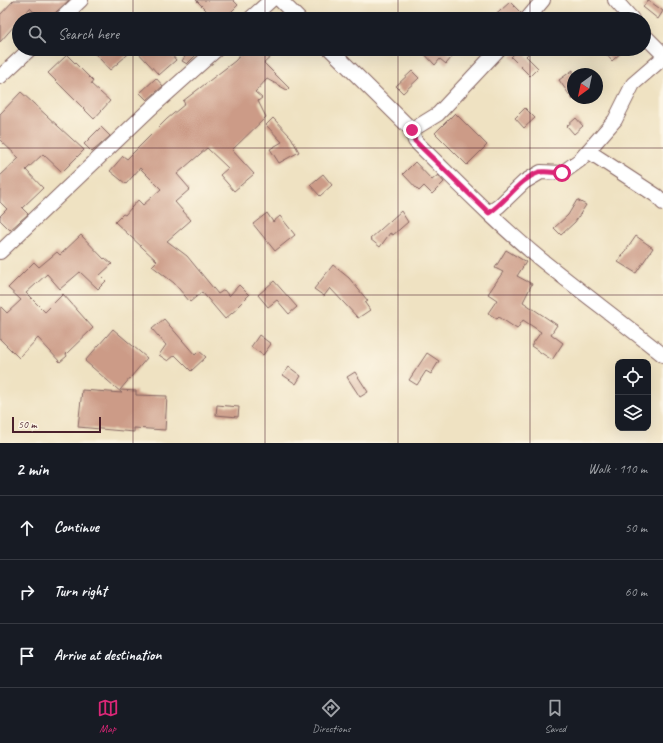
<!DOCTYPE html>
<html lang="en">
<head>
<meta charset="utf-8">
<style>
  :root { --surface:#171b24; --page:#242831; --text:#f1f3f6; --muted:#9ea1a6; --line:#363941; --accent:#db2777 }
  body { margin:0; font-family:Caveat,sans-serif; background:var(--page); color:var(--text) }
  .controls { position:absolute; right:12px; bottom:12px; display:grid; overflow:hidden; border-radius:8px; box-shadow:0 4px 16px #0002 }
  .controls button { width:36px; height:36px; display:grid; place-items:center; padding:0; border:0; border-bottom:1px solid var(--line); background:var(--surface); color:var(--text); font:20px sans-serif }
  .compass { position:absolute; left:567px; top:68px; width:36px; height:36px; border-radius:50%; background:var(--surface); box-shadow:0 4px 16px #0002; rotate:213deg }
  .scale { position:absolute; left:12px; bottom:10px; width:89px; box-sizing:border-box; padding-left:4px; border:2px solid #4a1f2b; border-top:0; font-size:11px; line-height:14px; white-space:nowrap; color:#4a1f2b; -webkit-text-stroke:3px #fcf5e5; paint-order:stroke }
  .stop { position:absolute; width:12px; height:12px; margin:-9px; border:3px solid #db2777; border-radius:50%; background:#fff }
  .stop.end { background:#db2777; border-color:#fff; box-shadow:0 1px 4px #0008 }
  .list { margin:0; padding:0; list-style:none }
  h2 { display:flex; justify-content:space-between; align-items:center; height:52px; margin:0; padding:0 16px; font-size:17px }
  h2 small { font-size:13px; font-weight:400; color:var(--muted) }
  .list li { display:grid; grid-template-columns:26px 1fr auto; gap:12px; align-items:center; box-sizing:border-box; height:64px; padding:0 16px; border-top:1px solid var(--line) }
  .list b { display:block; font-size:15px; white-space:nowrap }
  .list em { font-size:13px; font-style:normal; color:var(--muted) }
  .icon { flex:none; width:22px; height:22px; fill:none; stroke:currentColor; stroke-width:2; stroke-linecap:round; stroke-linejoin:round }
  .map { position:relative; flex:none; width:663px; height:443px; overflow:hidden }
  .search { position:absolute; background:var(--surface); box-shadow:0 4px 16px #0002; left:12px; right:12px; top:12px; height:44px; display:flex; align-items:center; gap:10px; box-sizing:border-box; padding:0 14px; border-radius:22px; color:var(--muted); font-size:15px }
  .sheet { height:244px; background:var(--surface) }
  nav { display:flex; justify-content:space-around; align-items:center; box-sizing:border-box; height:56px; border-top:1px solid var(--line); background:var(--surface); font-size:11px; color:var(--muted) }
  nav a { display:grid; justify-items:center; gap:2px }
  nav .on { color:var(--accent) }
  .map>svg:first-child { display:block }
  .building { fill:#cc9b87 }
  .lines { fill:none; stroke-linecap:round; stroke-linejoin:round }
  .street-casing { stroke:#846360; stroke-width:16 }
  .street { stroke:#fff; stroke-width:14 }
  .route { stroke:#db2777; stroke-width:5 }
  .grid { fill:none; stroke:#4a1f2b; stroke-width:1; stroke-opacity:0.55 }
</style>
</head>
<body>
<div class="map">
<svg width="663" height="443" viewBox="0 0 663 443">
  <rect width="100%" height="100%" fill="#fcf5e5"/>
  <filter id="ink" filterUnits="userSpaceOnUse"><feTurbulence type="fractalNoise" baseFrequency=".025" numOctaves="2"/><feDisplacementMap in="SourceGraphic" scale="8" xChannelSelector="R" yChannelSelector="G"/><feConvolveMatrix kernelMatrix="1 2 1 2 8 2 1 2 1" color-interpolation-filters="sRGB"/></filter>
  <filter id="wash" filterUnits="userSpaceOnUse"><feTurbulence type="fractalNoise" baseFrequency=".012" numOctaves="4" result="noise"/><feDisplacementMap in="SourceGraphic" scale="16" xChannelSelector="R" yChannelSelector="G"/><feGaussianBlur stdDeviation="0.9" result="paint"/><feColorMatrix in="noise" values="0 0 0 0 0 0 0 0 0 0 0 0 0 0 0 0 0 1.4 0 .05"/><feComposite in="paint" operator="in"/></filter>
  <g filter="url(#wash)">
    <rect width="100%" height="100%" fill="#efe2c2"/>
    <g id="blocks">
      <path class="building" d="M14,0h55l-14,13 -2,6h-13l-10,-11 -30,34v-27z
        M196,0h37l5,5 -14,14h-9z
        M648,0l15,11 -5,8 -15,-12z
        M510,2l11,11 -2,6h-28z
        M91,49h43l-24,21z
        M135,49h32l9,11 -17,15z
        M190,49h12l-15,15 -5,-3z
        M246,49h34l-16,14 25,25 -2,2 -20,-11 -12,13 7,6 -4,3 8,16 -34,33 22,24 -20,17 -14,-16 8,-7 -21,-20 -30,26 13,15 -15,13 16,18 -24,21 20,15 31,38 6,-4 5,6 10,-11 10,10 -11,11 1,1 -14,12 -23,-27 -12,10 -16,-19 -22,-17 5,-5 -42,-39 8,-8 2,1 13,-15 5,5 18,-16 -21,-21 -14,16 -16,-13 13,-15 4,3 40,-40 18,-15 -2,-3 52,-40z
        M420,49h29l-2,3 5,5 -6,7 -6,-5 -5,6z
        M519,49h14l-7,7 12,12 -8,8 -19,-19z
        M610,49h15l-13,12 -7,-8z
        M67,55l26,26 -2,3 19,17 -16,18 -46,-46z
        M573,70v30l-14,-20z
        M412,71l7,7 -16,15 -7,-7z
        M156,78l7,8 -16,14 -7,-7z
        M21,92l63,58 -22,22 -19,-18 -17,16 17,18 -21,20 6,6 -18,16 -10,-10v-4l7,-7 -7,-7v-26l19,-18 -19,-18v-26z
        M525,108l10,10 -11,10 -9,-10z
        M455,113l32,32 -20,20 -32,-32z
        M273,118l18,19 8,15 -20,11 -9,-14 12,-7 -16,-17z
        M576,118l7,8 -9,8 -7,-8z
        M101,127l9,9 -18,16 -8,-8z
        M415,162l17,18 6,-5 6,7 -12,12 -8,-8 -5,5 -16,-17z
        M323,174l9,11 -12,11 -10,-11z
        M577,200l9,5 -11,17 -14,13 -7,-7 14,-13z
        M401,211l7,11 -15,13 -3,-2 -10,14 -10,-8z
        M267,213l6,9 7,-6 15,19 -20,16 -22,-27z
        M81,235l23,24 1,-1 7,6 -12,11 6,6 -8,8 -18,-17 -20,17 -13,-15 -21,19 19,19 18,-18 30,34 -27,26 1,2 -7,6 -22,-24 -19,20 -19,-19v-33l7,7 14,-13 -13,-12 26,-26 5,5 18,-15 3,3z
        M636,236l17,12 -17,25 -18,-11z
        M506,250l20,12 -9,14 15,8 -9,18 34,23 -6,9 12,9 -11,17 -21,-14 10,-14 -18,-12 -6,9 -18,-12 -2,2 -9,-6 9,-13 -9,-6 15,-22 -8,-4z
        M333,265l16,13 19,23 -3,2 5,7 -12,8 -28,-30 -6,8 -10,-7z
        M274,281l23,26 -8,7 -12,-14 -9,7 -10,-12z
        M164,319l31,36 4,-4 7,6 -15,14 -16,-16 -7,6 -9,-6 7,-10 -14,-16z
        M113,329l34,29 -27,32 16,1v4l31,1 -2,34 -31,-2v4l-56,-5 4,-37 40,3 -37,-32z
        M259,335l12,9 -8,11 -12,-8z
        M427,353l12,8 -8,13 -5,-3 -9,14 -8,-5z
        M289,367l12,9 -5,8 -13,-9z
        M355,372l13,20 -8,5 -13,-20z
        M217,405l22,2 -1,10 -22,-2z"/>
    </g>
  </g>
  <g filter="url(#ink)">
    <use href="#blocks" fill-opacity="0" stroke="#846360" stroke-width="1"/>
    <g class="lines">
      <g class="street-casing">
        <path id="street" d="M280,0l19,19
          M615,0l17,19
          M61,19l20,-19
          M250,19l21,-19
          M527,19l16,-19
          M644,35l19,19
          M330,49l82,81 3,11c40,39 80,81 124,117 41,33 83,64 124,97
          M0,77l30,-28
          M412,130l26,-16 61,-65
          M588,151l69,45 6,7
          M489,213l10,-7 25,-24 17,-10 21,1 18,-13 35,-40 18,-36 30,-26
          M0,252l151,-144 66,-59"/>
      </g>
      <use href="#street" class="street"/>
    </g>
  </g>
  <g class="lines" filter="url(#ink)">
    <path class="route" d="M412,130l3,11 74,72c17,-11 31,-35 51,-41 7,-1 16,1 22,1"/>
  </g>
  <path class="grid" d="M133,0v19M265,0v19M398,0v19M530,0v19M133,49v394M265,49v394M398,49v394M530,49v394M0,148h663M0,295h663"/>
</svg>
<div class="controls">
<button><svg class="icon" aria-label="locate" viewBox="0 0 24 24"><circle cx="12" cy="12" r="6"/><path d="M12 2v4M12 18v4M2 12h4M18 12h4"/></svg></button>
<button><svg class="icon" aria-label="layers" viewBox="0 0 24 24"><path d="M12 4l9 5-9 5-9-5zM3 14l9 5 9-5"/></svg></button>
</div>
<svg class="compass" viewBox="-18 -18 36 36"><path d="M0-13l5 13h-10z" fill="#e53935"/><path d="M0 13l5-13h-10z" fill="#9ea1a6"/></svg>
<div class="scale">50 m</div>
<div class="stop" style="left:562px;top:173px"></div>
<div class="stop end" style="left:412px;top:130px"></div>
<div class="search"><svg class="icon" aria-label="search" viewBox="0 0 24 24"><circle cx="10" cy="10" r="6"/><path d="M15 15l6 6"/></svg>Search here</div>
</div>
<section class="sheet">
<h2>2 min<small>Walk · 110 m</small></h2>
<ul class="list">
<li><svg class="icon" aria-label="ahead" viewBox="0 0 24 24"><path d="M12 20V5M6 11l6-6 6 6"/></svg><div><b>Continue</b></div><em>50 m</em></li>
<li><svg class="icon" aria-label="right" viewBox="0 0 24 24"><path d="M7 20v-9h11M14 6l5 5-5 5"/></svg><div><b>Turn right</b></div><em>60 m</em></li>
<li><svg class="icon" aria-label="arrive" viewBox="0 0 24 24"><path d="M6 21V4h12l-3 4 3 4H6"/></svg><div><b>Arrive at destination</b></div></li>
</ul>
</section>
<nav>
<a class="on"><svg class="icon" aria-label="map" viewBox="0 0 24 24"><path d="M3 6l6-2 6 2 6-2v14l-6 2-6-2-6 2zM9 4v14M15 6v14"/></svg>Map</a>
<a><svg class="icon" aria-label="directions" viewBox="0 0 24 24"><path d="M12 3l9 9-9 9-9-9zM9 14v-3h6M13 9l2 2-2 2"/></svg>Directions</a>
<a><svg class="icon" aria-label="saved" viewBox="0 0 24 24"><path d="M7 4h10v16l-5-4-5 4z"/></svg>Saved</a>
</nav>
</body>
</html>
